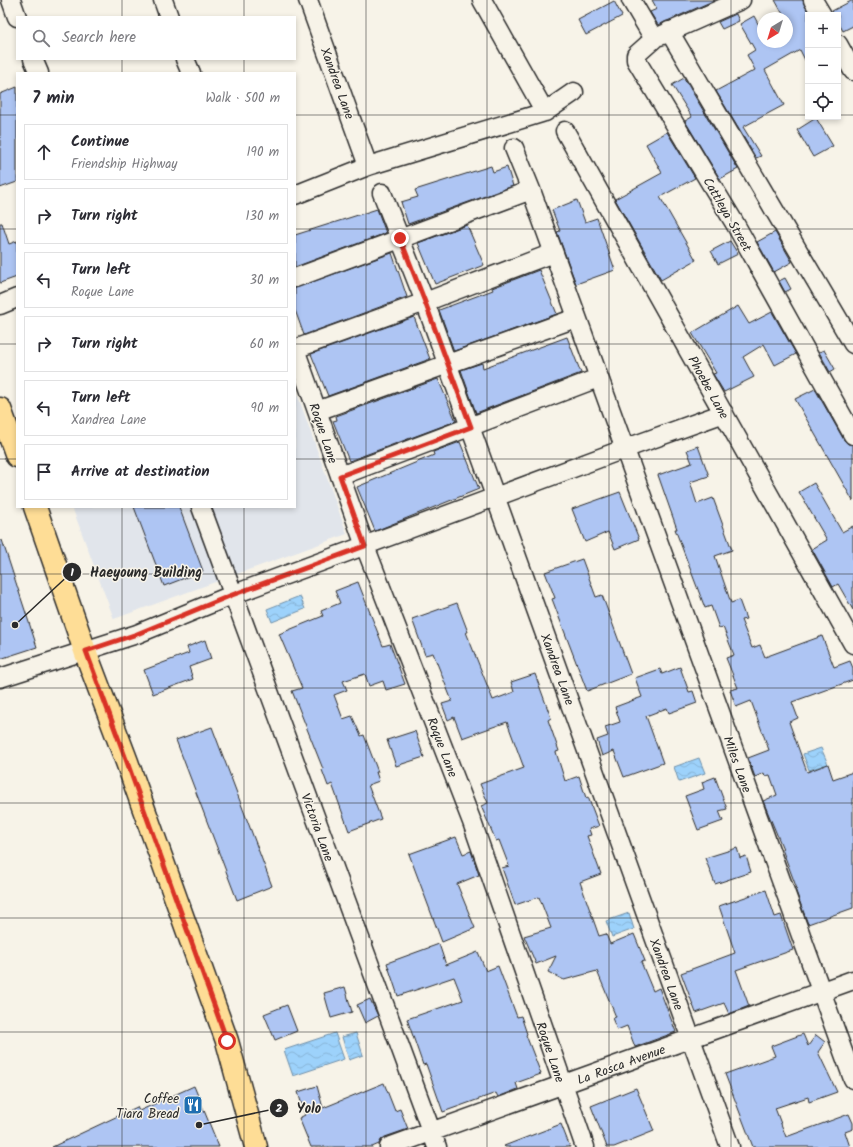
<!DOCTYPE html>
<html lang="en">
<head>
<meta charset="utf-8">
<style>
  :root { --surface:#fff; --page:#f7f7f7; --text:#2b2b33; --muted:#7c7c81; --line:#e1e1e2 }
  body { margin:0; font-family:Kalam,sans-serif; background:var(--page); color:var(--text) }
  .controls { position:absolute; right:12px; top:12px; display:grid; overflow:hidden; border-radius:0px; box-shadow:0 2px 6px #0003 }
  .controls button { width:36px; height:36px; display:grid; place-items:center; padding:0; border:0; border-bottom:1px solid var(--line); background:var(--surface); color:var(--text); font:20px sans-serif }
  .compass { position:absolute; left:757px; top:12px; width:36px; height:36px; border-radius:50%; background:var(--surface); box-shadow:0 2px 6px #0003; rotate:218deg }
  .stop { position:absolute; width:12px; height:12px; margin:-9px; border:3px solid #d93025; border-radius:50%; background:#fff }
  .stop.end { background:#d93025; border-color:#fff; box-shadow:0 1px 4px #0008 }
  .list { margin:0; padding:0; list-style:none }
  h2 { display:flex; justify-content:space-between; align-items:center; height:52px; margin:0; padding:0 16px; font-size:17px }
  h2 small { font-size:13px; font-weight:400; color:var(--muted) }
  .list li { display:grid; grid-template-columns:26px 1fr auto; gap:12px; align-items:center; box-sizing:border-box; height:56px; margin:0 8px 8px; padding:0 8px; border:1px solid var(--line); border-radius:0px }
  .list b { display:block; font-size:15px; white-space:nowrap }
  .list p { margin:0; font-size:13px; white-space:nowrap; color:var(--muted) }
  .list em { font-size:13px; font-style:normal; color:var(--muted) }
  .icon { flex:none; width:22px; height:22px; fill:none; stroke:currentColor; stroke-width:2; stroke-linecap:round; stroke-linejoin:round }
  .map { position:relative; flex:none; width:853px; height:1147px; overflow:hidden }
  .search { position:absolute; background:var(--surface); box-shadow:0 2px 6px #0003; left:16px; top:16px; width:280px; height:44px; display:flex; align-items:center; gap:10px; box-sizing:border-box; padding:0 14px; border-radius:0px; color:var(--muted); font-size:15px }
  .panel { position:absolute; background:var(--surface); box-shadow:0 2px 6px #0003; left:16px; top:72px; width:280px; height:436px; border-radius:0px }
  .map>svg:first-child { display:block }
  .built { fill:#e1e5eb }
  .water { fill:url(#water-waves); stroke:#6f8fa8 }
  .building { fill:#aec5f3; stroke:#2b2b2b }
  .lines { fill:none; stroke-linecap:round; stroke-linejoin:round }
  .street-casing { stroke:#2b2b2b; stroke-width:21 }
  .primary-casing { stroke:#2b2b2b; stroke-width:25 }
  .street { stroke:#f7f3e8; stroke-width:18 }
  .primary { stroke:#fedd96; stroke-width:22 }
  .route { stroke:#d93025; stroke-width:5 }
  .grid { fill:none; stroke:#2b2b2b; stroke-width:1; stroke-opacity:0.55 }
  .labels { text-anchor:middle; stroke-width:3; stroke-linejoin:round; paint-order:stroke }
  .street-label { font-size:13px; fill:#2b2b2b; stroke:#f7f3e8 }
  .poi-label { font-size:13px; fill:#2b2b2b; stroke:#f7f3e8; text-anchor:end }
  .leader { fill:none; stroke:#2b2b2b; stroke-width:1.5 }
  .callout-dot { fill:#2b2b2b; stroke:#f7f3e8; stroke-width:1.5 }
  .mark-label { font-size:12px; text-anchor:middle; font-weight:bold; fill:#fff }
  .callout-label { font-size:14px; text-anchor:middle; font-weight:bold; fill:#2b2b2b; stroke:#f7f3e8; stroke-width:3; stroke-linejoin:round; paint-order:stroke }
</style>
</head>
<body>
<div class="map">
<svg width="853" height="1147" viewBox="0 0 853 1147">
  <defs>
    <pattern id="water-waves" width="16" height="10" patternUnits="userSpaceOnUse"><rect width="16" height="10" fill="#9dd2fb"/><path d="M0 5q4-4 8 0t8 0" fill="none" stroke="#87b4d7"/></pattern>
  </defs>
  <rect width="100%" height="100%" fill="#f7f3e8"/>
  <filter id="ink" filterUnits="userSpaceOnUse"><feTurbulence type="fractalNoise" baseFrequency=".025" numOctaves="2"/><feDisplacementMap in="SourceGraphic" scale="8" xChannelSelector="R" yChannelSelector="G"/><feConvolveMatrix kernelMatrix="1 2 1 2 8 2 1 2 1" color-interpolation-filters="sRGB"/></filter>
  <g filter="url(#ink)">
    <path class="built" d="M295,388l52,146 -233,85 -42,-112h223z"/>
    <path class="water" d="M300,596l5,13 -33,13 -5,-13z
      M821,748l7,16 -19,6 -6,-16z
      M699,758l6,15 -26,9 -5,-15z
      M629,913l5,16 -22,8 -6,-16z
      M335,1033l9,26 -51,17 -9,-26z
      M356,1033l7,22 -14,5 -7,-23z"/>
    <path class="building" d="M652,0h63l-57,25 -8,-13 7,-3z
      M775,0h28l5,12v54l-8,-16 -35,20 19,35 -41,22 18,29 -5,2 -40,-67 39,-21 -8,-15 8,-5 -15,-26 14,-8 9,17v9h24v-24h-2z
      M853,0v26l-10,5 -5,-9v-7h-4l-2,-4z
      M614,1l8,15 -36,19 -8,-15z
      M736,14l3,7 -17,8 -4,-7z
      M684,78l54,91 -18,10 -35,-58 7,-4 -20,-32z
      M17,87v95l-17,6v-94z
      M816,118l17,28 -20,11 -16,-27z
      M667,132l28,46 -35,19 36,63 -35,20 -46,-81 47,-26 -16,-29z
      M491,166l2,6 14,-5 6,19 -105,38 -7,-22 17,-5 -3,-7z
      M577,200l8,22 12,-4 18,52 -39,14 -19,-52 3,-1 -8,-21z
      M377,209l9,24 -91,34v-32z
      M0,223h2l7,21 8,-3v36l-17,6z
      M467,225l17,40 -49,19 -17,-41z
      M775,232l17,30 -18,10 -17,-30z
      M730,241l8,13 -20,10 -7,-13z
      M392,253l15,44 -103,38 -9,-25v-22z
      M539,270l18,44 -103,37 -15,-41 54,-20 -1,-2z
      M785,278l6,11 -6,3 -6,-11z
      M738,306l11,18 23,-12 24,42 -21,11 -11,-21 -21,13 11,20 -30,15 -11,-18 3,-1 -24,-40z
      M414,317l16,42 -102,37 -17,-42z
      M567,337l14,36 -105,40 -15,-43 21,-7 1,5z
      M824,350l11,19 -5,3 -11,-20z
      M438,379l18,42 -107,40 -16,-40 4,-1 -1,-4z
      M815,389l29,51 4,4 5,1v56l-58,-102z
      M460,442l19,47 -104,42 -18,-44 77,-32 -1,-3z
      M698,446l11,30 -19,6 7,22 16,-6 19,52 -17,6 16,47 8,-3 7,19 -5,1 11,28 8,-3 5,12 57,-21 12,31 16,-6 3,7v12l-61,22 6,16 -9,4 18,50 21,-8 5,15 20,-7v136l-45,16 -13,-35h2l-15,-40h1l-20,-48 14,-6 -7,-20 -5,1 -1,-3 -9,4 -7,-19 21,-8 -18,-49 -15,6 -6,-17 8,-2 -12,-30 8,-3 -11,-28 -4,1 -8,-22 -6,2 -30,-79h2l-19,-54 34,-12 -5,-13z
      M814,483l28,49 11,-6v84l-15,-26 -5,3 -21,-38 15,-9 -28,-48z
      M620,492l19,47 -24,10 -7,-17 -23,10 -13,-33z
      M134,507h45l24,64 -39,15z
      M2,540l35,107 -37,12v-118z
      M582,559l14,38 6,-2 29,79 -44,17 -35,-92 3,-1 -10,-26z
      M358,582l25,64 7,-2 15,40 -19,6 -3,-9 -14,5 -4,-12 -22,7 4,9 -13,5 9,24 9,-3 9,20 3,-1 14,37h-2l3,9 -11,4 13,34 -32,12 -17,-47 -4,2 -6,-16 1,-1 -31,-78 10,-3 -23,-54 44,-18 -2,-5 19,-8 -5,-12z
      M457,603l11,29h-2l27,68 21,-8 -3,-10 24,-8 16,44 -3,2 11,31 -3,1 9,29 14,-5 7,22 2,-1 11,29 -10,3 2,6 -4,1 14,38 -21,8 19,54 7,-2 4,10 24,-10 11,27 -4,1 12,29 6,-3 17,44 -41,15 -8,-21 -10,4 -5,-12 4,-1 -19,-46 -33,9 -16,-8 8,-16 -20,8 -12,-28 27,-8 -12,-31 -24,8 -13,-37 7,-2 -10,-26 -3,1 -15,-35 7,-3 -8,-19 44,-16 -17,-46 -45,16 -8,-21 -6,3 -6,-16 10,-3 -19,-48 -8,2 -13,-36z
      M205,640l6,19 -22,8 4,12 -40,15 -9,-24 45,-17 -2,-6z
      M680,667l9,25 4,-1 4,12 -28,10 -2,-5 -21,8 17,47 -39,14 -10,-26 -12,5 -5,-16 11,-4 -3,-9 15,-5 -5,-15 27,-10 -7,-19 25,-9 2,5z
      M212,727l60,159 -35,14 -61,-160z
      M415,731l9,26 -28,9 -9,-26z
      M715,777l12,32 -8,2 4,10 -25,9 -13,-34 19,-7 -2,-7z
      M456,837l7,17 8,-3 8,24 -22,9 18,44 -33,14 -33,-88z
      M737,848l3,10 6,-2 5,16 -36,12 -10,-26z
      M766,890l9,27 6,-2 12,35 -57,20 13,36 -20,8 -5,-11 -28,10 -15,-40 54,-20 -16,-47z
      M439,944l7,21 32,-13 8,19 12,-5 19,51 4,-1 6,18 -1,1 15,39 -25,9 2,6 -20,8 -2,-4 -53,19 -17,-48 -3,1 -16,-46 56,-19 -9,-23 -56,19 -11,-33z
      M345,987l7,25 -21,6 -7,-25z
      M370,999l8,17 -13,7 -8,-18z
      M287,1005l10,26 -22,9 -11,-26z
      M803,1034l5,12 8,-11 9,7 -7,10 19,40 -28,10 -1,-5 -33,11 11,29 63,-23 4,9v6l-8,3 5,15h-97l-28,-73 50,-18 -4,-10z
      M384,1083l11,28 5,-2 8,20 -23,8 -4,3 -2,4 -7,3h-61l-12,-29 6,-3 -7,-23 19,-6 6,22z
      M194,1086l25,61h-167l85,-40 2,4z
      M636,1088l18,43 -40,16h-7l-16,-41z
      M561,1124l9,23h-65l-1,-1z"/>
    <g class="lines">
      <g class="street-casing">
        <path id="street" d="M11,0l6,17
          M163,0l6,17
          M308,0l60,166
          M482,0l63,112
          M631,0l23,39 -18,16v5l98,162 119,213
          M813,0l9,15
          M669,31l184,313
          M660,36l81,-36
          M838,44l15,27
          M33,59l6,14
          M185,59l6,14
          M565,131l288,513
          M514,148l17,42 322,889
          M382,193l43,109 305,845
          M295,195l73,-29 177,-54 29,-20
          M295,278l236,-88
          M0,305l17,-7
          M295,349l70,197 107,276 113,325
          M295,349l130,-47 128,-49
          M317,411l259,-93
          M340,476l258,-98
          M201,507l236,640
          M0,678l137,-44 95,-39 392,-146 100,-36
          M389,1147l464,-167"/>
      </g>
      <g class="primary-casing">
        <path id="primary" d="M0,409l17,47
          M35,507l50,144 42,111 100,279 29,106"/>
      </g>
      <use href="#street" class="street"/>
      <use href="#primary" class="primary"/>
    </g>
  </g>
  <g class="lines" filter="url(#ink)">
    <path class="route" d="M227,1041l-100,-279 -41,-111 51,-17 95,-39 133,-49 -25,-70 131,-49 -46,-125 -25,-64"/>
  </g>
  <path class="grid" d="M122,0v17M244,0v17M366,0v1147M487,0v1147M609,0v1147M731,0v1147M122,59v14M244,59v14M0,115h17M295,115h513M838,115h15M0,229h17M295,229h558M0,344h17M295,344h558M0,459h17M295,459h558M122,507v640M244,507v640M0,574h853M0,688h853M0,803h853M0,918h853M0,1032h853"/>
  <defs>
    <g id="restaurant-square" transform="scale(1)"><rect x="-9" y="-9" width="18" height="18" rx="4" fill="#1f6fb2" stroke="#f7f3e8"/><path d="M-5-6h1v4h1v-4h1v4h1v-4h1v5L-1.5 .5V6h-2V.5L-5-1ZM5-6V6H3V1.5H1.5Q1.5-4 5-6Z" fill="#fff"/></g>
  </defs>
  <g fill-rule="evenodd">
    <use href="#restaurant-square" x="193" y="1105"/>
  </g>
  <g class="labels">
    <g class="street-label">
      <text transform="translate(338 83) rotate(70)" y="5">Xandrea Lane</text>
      <text transform="translate(728 214) rotate(60)" y="5">Cattleya Street</text>
      <text transform="translate(709 387) rotate(61)" y="5">Phoebe Lane</text>
      <text transform="translate(324 433) rotate(71)" y="5">Roque Lane</text>
      <text transform="translate(558 669) rotate(70)" y="5">Xandrea Lane</text>
      <text transform="translate(443 747) rotate(69)" y="5">Roque Lane</text>
      <text transform="translate(738 764) rotate(70)" y="5">Miles Lane</text>
      <text transform="translate(318 827) rotate(70)" y="5">Victoria Lane</text>
      <text transform="translate(667 974) rotate(70)" y="5">Xandrea Lane</text>
      <text transform="translate(551 1052) rotate(71)" y="5">Roque Lane</text>
      <text transform="translate(621 1064) rotate(-20)" y="5">La Rosca Avenue</text>
    </g>
    <g class="poi-label">
      <text x="179" y="1103">Coffee<tspan x="179" dy="15">Tiara Bread</tspan></text>
    </g>
  </g>
  <path class="leader" d="M15 625L72 572M199 1125L279 1108"/>
  <g class="callout-dot">
    <circle cx="15" cy="625" r="4"/>
    <circle cx="199" cy="1125" r="4"/>
    <circle cx="72" cy="572" r="10"/>
    <circle cx="279" cy="1108" r="10"/>
  </g>
  <g class="mark-label">
    <text x="72" y="576">1</text>
    <text x="279" y="1112">2</text>
  </g>
  <g class="callout-label">
    <text x="146" y="577">Haeyoung Building</text>
    <text x="309" y="1113">Yolo</text>
  </g>
</svg>
<div class="controls">
<button>+</button>
<button>−</button>
<button><svg class="icon" aria-label="locate" viewBox="0 0 24 24"><circle cx="12" cy="12" r="6"/><path d="M12 2v4M12 18v4M2 12h4M18 12h4"/></svg></button>
</div>
<svg class="compass" viewBox="-18 -18 36 36"><path d="M0-13l5 13h-10z" fill="#e53935"/><path d="M0 13l5-13h-10z" fill="#7c7c81"/></svg>
<div class="stop" style="left:227px;top:1041px"></div>
<div class="stop end" style="left:400px;top:238px"></div>
<div class="search"><svg class="icon" aria-label="search" viewBox="0 0 24 24"><circle cx="10" cy="10" r="6"/><path d="M15 15l6 6"/></svg>Search here</div>
<section class="panel">
<h2>7 min<small>Walk · 500 m</small></h2>
<ul class="list">
<li><svg class="icon" aria-label="ahead" viewBox="0 0 24 24"><path d="M12 20V5M6 11l6-6 6 6"/></svg><div><b>Continue</b><p>Friendship Highway</p></div><em>190 m</em></li>
<li><svg class="icon" aria-label="right" viewBox="0 0 24 24"><path d="M7 20v-9h11M14 6l5 5-5 5"/></svg><div><b>Turn right</b></div><em>130 m</em></li>
<li><svg class="icon" aria-label="left" viewBox="0 0 24 24"><path d="M17 20v-9H6M10 6l-5 5 5 5"/></svg><div><b>Turn left</b><p>Roque Lane</p></div><em>30 m</em></li>
<li><svg class="icon" aria-label="right" viewBox="0 0 24 24"><path d="M7 20v-9h11M14 6l5 5-5 5"/></svg><div><b>Turn right</b></div><em>60 m</em></li>
<li><svg class="icon" aria-label="left" viewBox="0 0 24 24"><path d="M17 20v-9H6M10 6l-5 5 5 5"/></svg><div><b>Turn left</b><p>Xandrea Lane</p></div><em>90 m</em></li>
<li><svg class="icon" aria-label="arrive" viewBox="0 0 24 24"><path d="M6 21V4h12l-3 4 3 4H6"/></svg><div><b>Arrive at destination</b></div></li>
</ul>
</section>
</div>
</body>
</html>
